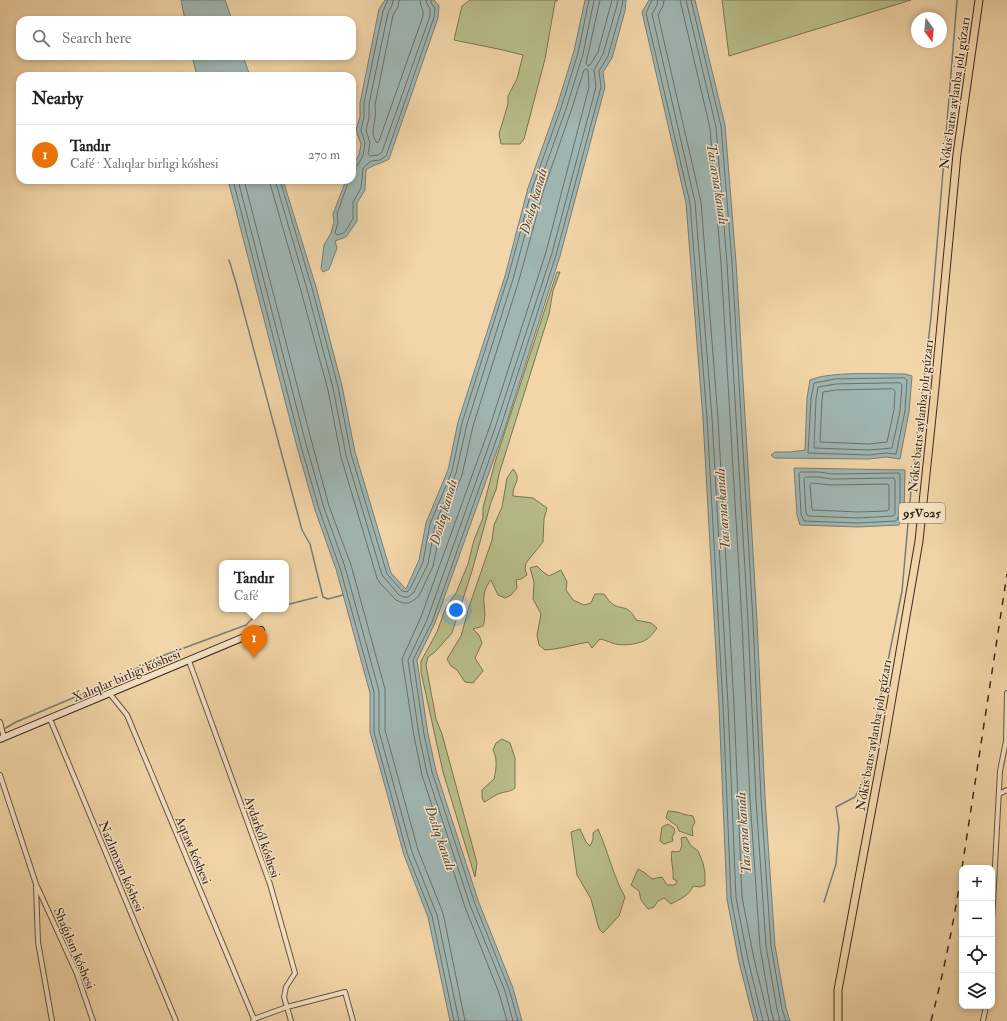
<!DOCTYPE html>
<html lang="en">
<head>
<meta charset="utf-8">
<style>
  :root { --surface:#fff; --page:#f6f6f6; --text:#222; --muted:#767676; --line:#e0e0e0; --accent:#8f2418 }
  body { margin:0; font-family:"IM FELL Double Pica",serif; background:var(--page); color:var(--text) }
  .controls { position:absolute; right:12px; bottom:12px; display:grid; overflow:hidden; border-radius:8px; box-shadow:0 2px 6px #0003 }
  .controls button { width:36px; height:36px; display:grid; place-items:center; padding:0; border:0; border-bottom:1px solid var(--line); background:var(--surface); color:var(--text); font:20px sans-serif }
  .compass { position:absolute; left:911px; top:12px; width:36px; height:36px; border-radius:50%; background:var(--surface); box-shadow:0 2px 6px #0003; rotate:165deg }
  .you { position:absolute; left:456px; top:610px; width:14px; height:14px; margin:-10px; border:3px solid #fff; border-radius:50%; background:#1a73e8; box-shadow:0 0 0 6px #1a73e833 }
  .badge { display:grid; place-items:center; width:26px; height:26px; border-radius:50%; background:var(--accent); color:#fff; font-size:13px; font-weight:700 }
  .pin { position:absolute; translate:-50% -33px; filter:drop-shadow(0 1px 2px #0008) }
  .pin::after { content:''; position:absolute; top:21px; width:14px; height:12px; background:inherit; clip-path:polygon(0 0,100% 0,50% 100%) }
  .popup { position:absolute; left:219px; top:560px; width:70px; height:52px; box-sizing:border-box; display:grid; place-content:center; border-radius:8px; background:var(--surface); filter:drop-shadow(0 1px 3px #0005); font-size:13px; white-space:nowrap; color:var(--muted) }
  .popup b { font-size:15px; color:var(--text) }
  .popup::after { content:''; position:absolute; left:50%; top:100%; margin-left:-8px; border:8px solid transparent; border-top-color:var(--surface) }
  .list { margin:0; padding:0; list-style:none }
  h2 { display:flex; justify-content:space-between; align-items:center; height:52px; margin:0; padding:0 16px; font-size:17px }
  h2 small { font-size:13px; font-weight:400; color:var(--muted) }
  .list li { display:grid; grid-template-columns:26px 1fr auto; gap:12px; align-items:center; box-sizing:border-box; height:60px; padding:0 16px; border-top:1px solid var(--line) }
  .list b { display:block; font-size:15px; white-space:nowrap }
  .list p { margin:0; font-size:13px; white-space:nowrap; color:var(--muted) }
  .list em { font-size:13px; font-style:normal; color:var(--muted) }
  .icon { flex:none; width:22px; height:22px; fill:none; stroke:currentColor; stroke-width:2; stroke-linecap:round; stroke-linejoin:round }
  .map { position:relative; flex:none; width:1007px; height:1021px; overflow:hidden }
  .search { position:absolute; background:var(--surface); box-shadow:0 2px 6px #0003; left:16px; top:16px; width:340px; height:44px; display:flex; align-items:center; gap:10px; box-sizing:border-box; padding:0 14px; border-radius:12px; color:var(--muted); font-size:15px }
  .panel { position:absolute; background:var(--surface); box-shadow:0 2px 6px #0003; left:16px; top:72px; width:340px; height:112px; border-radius:12px }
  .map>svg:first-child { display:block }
  .green { fill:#b8be8a; stroke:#797456 }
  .water { fill:#9fb6b2; stroke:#777e78 }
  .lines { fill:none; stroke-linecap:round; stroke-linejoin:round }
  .shore { stroke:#6c706a; stroke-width:1 }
  .stream { stroke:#777e78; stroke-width:1.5 }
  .street-casing { stroke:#685543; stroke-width:6 }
  .secondary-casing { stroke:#3a2a21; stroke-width:8 }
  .primary-casing { stroke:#3a2a21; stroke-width:9 }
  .street { stroke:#f7e4c6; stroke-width:4 }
  .secondary { stroke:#f7e4c6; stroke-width:6 }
  .primary { stroke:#f2d5a8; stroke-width:7 }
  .rail { stroke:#3a2a21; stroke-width:1.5; stroke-dasharray:7 7; stroke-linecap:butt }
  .labels { text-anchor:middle; stroke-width:3; stroke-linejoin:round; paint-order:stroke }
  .shield { fill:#f7e4c6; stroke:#736252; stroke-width:1 }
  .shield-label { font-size:12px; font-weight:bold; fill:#3a2a21 }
  .street-label { font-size:13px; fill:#3a2a21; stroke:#f7e4c6 }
  .water-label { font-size:14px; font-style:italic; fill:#534d45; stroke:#f7e4c6 }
</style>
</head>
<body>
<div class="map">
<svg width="1007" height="1021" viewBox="0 0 1007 1021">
  <rect width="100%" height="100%" fill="#f2d5a8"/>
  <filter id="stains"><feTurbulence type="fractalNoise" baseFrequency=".005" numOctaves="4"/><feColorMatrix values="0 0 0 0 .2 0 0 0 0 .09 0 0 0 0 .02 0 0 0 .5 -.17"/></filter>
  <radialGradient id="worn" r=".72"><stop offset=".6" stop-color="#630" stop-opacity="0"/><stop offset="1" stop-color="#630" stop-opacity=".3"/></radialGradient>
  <path class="green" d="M470,0h88l-3,2 -10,57 -21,80 -4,5h-19l-2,-10 9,-30v-8l9,-17 6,-24 -20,-5 -49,-10 8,-34z
    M722,0h189l-182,56z
    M557,272h3l-7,19 -4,23 -50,160 -3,16 -5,12 -19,69 -20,62 -17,19 -7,5 -2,8 10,54 6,15 35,129 -2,14 -32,-105 -22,-100v-11l16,-29 9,-25 10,-14 12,-29 6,-24 9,-22v-10l12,-46z
    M513,469c10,11 -1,15 0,27l20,2 14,10 -3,11 -1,23 -17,21 -1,6 2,6 -6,4 -5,1 1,8 -6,7 -6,3 -7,-3 -7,-15c-14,17 -2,28 -8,46l-10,3 6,6 3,8 -7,15 8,13 -10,12 -8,-1 -8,-12 -6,-4 -4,-7 14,-23 8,-29 23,-67 2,-15 8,-18 5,-29z
    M537,566l6,6 6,4 12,-6 6,12 -1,8 7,10 11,5 7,-2 4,-9h9c2,2 4,6 6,8 11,10 17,0 26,18l15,3 6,5c-4,5 -7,10 -13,13 -9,4 -24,5 -32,2 -5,-2 -7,-3 -12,-4l-8,9 -4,-6c-15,3 -28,7 -43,8l-6,-5 -2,-10 4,-21 -8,-15 1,-17 -4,-14z
    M502,739l8,4 5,15v30c-6,5 -12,3 -19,7 -4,2 -7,5 -12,7l-2,-4v-8l12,-11c2,-10 4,-19 -1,-29l3,-7z
    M668,811c10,0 15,4 25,5l2,6 -3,6 1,8 -14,-5 -2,-5 -11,-8z
    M668,824l6,4 1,4 -3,5 1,4 -9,3 -4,-3 2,-14z
    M580,829l6,13 4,4 3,-6v-7l5,-4c10,22 15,47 27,68l-6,19 -16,17 -4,-4 -8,-30 -14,-24 -6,-43z
    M686,837l5,9 7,5 5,12 2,10v12l-5,2 -7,-1c-4,10 -13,13 -22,18l-7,-6 -6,3 -4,6 -6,2 -7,-9 -2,-9 -8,-6 7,-16 7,4 7,6 10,-2 5,8h8l2,-4 -4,-2c1,-10 -3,-19 -1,-28l4,1 4,-1 2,-6 -1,-7z"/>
  <path class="water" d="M181,0h44l7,20h-47z
    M385,0h49l5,6 -1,12 -49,141c-8,5 -15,5 -23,11l-1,20 -8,13v18l-11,16 -11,4 2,7 -8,21 -6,3 -2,-3 3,-24 7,-12 3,-11 -1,-8 13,-34h6v-14l7,-11 2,-11 -5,-14 4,-13v-14l19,-94z
    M585,0h41l-1,11 -13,47 -9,14 2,15 -45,169 -56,175 -69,192 -18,37 11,74 8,37 43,132 34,85 9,33h-72l-22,-104 -24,-62 -34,-123v-39l-34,-124 -21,-59 -18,-63 -69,-267h55l33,107 26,99 13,66 36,121 15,16 13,-29 7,-37 22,-53 10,-48 47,-146 23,-88 29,-82 17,-55z
    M649,0h46l30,125 11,137 21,359 8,177 10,148 11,62 4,13h-36l-15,-59 -12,-63 -8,-193 -16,-287 -17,-216 -44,-191z
    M192,56h51l7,20h-53z
    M905,374l7,2 -3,36 -9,47 -14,-2 -17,2 -95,-1 -3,-3 4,-3h15l15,-2 2,-52 3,-18c21,-9 70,-6 95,-6z
    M794,468l111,2 -1,46 -5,9 -41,2 -58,-2 -3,-10z"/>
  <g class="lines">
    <path class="shore" d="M393,0l-1,5 -4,8 -19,91v14l-3,12 4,13 -2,11 2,2 8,-1 4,-3 48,-136v-7l-3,-5 -1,-4
      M399,0l-1,7 -5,8 -18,90c0,4 1,8 0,13 -1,10 -5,15 2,25l2,-2 44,-125c1,-6 -3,-10 -3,-16
      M600,0l-14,63 2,3 2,-1 8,-13 14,-52
      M652,0l-6,13 44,190 17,215 16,287 8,193 12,63 15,60
      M658,0l-1,5 -5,9 43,188 17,216 16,287 8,193 12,62 15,61
      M664,0l-1,6 -5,9 43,187 17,216 16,287 8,192 12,62 15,62
      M680,0l30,128 11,135 21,359 8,177 10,148 11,64 3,10
      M686,0l30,127 11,136 21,358 8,178 10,147 11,63 3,12
      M691,0l30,126 11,137 21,358 8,177 10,148 11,63 4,12
      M352,167l5,-1 6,-10 2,-13 -4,-13 3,-13v-14l19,-92 5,-11
      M233,180l68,266 18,63 21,59 34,124v40l33,121 25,63 22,105
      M238,180l68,264 18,64 21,59 34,124v40l33,121 25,63 22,106
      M244,180l68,263 17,63 22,59 34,124v41l33,120 25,63 22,108
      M269,180l32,111 27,99 13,67 36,121 3,5 16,17 7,3h6l5,-3 5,-4 14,-30 8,-39 21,-52 11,-49 46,-146 24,-88 28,-81 13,-41 2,-1 2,1 1,17 -43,165 -56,174 -69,191 -19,42 12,77 8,39 43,132 34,86 8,28
      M275,180l32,109 26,99 13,67 36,120 17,20 5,2h4l6,-5 14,-28 7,-39 21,-52 11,-49 46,-145 24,-89 29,-81 17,-55 11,-54
      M280,180l32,108 26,99 13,67 36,120 15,17 5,1 3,-3 13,-27 7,-38 22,-53 10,-48 46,-146 24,-88 29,-81 17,-55 11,-53
      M349,180l-12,34 1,8 -3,11 2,2 7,-2 9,-14v-17l8,-14 2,-20 8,-7 9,-1 6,-4 48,-139 1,-9 -4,-5v-3
      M904,378l3,2 -2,31 -9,43 -10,-1 -17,2 -61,-2 3,-54 3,-16 21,-4z
      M900,383l2,2 -2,26 -8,37 -23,2 -55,-2 2,-49 2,-12 18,-3z
      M893,389l2,2 -1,19 -7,32 -18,2 -49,-2 2,-42 1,-8 13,-2z
      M801,472h18l13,2 67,-1 1,2v40l-4,6 -38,2 -54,-2 -3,-7 -2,-40z
      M806,477h13l12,2 63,-1 1,2v34l-2,2 -35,2 -50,-2 -2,-3 -2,-34z
      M812,483l19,2 57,-1 1,2v23l-2,2 -29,1 -45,-2 -1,-1 -2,-24z
      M513,1021l-8,-30 -35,-86 -43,-132 -8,-38 -11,-75 19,-40 68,-192 57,-175 44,-166 -2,-17 9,-16 13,-45 2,-9
      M518,1021l-9,-32 -34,-85 -43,-132 -8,-38 -11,-74 19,-38 68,-193 56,-174 45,-168 -2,-16 9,-15 13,-46 2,-10"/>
    <path class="stream" d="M229,260l7,23 66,247 8,14 13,53 5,2 15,-4
      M286,605l31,-8
      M262,611l6,-2
      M184,648l62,-23 8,-8 2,-5
      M4,729l12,-7 90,-38 53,-27 22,-8
      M824,902l12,-38 3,-37 -3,-20 19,-10 9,-17 38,-189 10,-112 19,-161 26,-318"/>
    <g class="street-casing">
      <path id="street" d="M189,661l81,223 25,89 -9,14 -2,10 7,24
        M110,694l17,21 127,304
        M50,719l126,302
        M0,722l4,16
        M0,775l36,109 41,90 16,47
        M999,794l8,-4
        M36,886l2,56 14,79
        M992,922l8,-151 6,-30 1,-48
        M253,1021l1,-2 33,-12 58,-15 8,29
        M983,1021l3,-15"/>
    </g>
    <g class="secondary-casing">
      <path id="secondary" d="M0,739l261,-109"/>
    </g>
    <g class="primary-casing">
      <path id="primary" d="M838,1021v-31l46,-246 35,-203 16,-153 22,-234 22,-154"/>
    </g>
    <use href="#street" class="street"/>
    <use href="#secondary" class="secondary"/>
    <use href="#primary" class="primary"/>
    <path class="rail" d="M962,868l45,-294
      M931,1021c13,-50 23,-100 31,-152"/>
  </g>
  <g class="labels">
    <rect class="shield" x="899" y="503" width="46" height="20" rx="3"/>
    <g class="shield-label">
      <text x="922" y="517">95V025</text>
    </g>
    <g class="street-label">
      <text transform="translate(954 93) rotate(-82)" y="5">Nókis batıs aylanba jolı gúzarı</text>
      <text transform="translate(920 416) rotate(-84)" y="5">Nókis batıs aylanba jolı gúzarı</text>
      <text transform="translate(126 675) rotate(-23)" y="5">Xalıqlar birligi kóshesi</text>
      <text transform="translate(873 735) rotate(-80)" y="5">Nókis batıs aylanba jolı gúzarı</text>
      <text transform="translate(263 837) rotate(71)" y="5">Aydarkól kóshesi</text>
      <text transform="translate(194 850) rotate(67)" y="5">Aqtaw kóshesi</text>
      <text transform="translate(122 866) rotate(67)" y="5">Nazlımxan kóshesi</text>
      <text transform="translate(75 948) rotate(67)" y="5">Shaǵılsın kóshesi</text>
    </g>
    <g class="water-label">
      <text transform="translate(718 184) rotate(81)" y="5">Tas arna kanalı</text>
      <text transform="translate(533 201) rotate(-74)" y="5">Doslıq kanalı</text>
      <text transform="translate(722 509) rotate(-94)" y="5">Tas arna kanalı</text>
      <text transform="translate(443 512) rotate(-74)" y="5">Doslıq kanalı</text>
      <text transform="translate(743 833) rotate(-94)" y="5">Tas arna kanalı</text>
      <text transform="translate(441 838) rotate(71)" y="5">Doslıq kanalı</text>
    </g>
  </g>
  <rect width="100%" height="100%" filter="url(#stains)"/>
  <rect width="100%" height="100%" fill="url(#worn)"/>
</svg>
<div class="controls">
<button>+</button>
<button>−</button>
<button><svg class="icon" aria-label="locate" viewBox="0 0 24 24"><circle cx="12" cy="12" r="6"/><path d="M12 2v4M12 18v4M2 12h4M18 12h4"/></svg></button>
<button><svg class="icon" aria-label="layers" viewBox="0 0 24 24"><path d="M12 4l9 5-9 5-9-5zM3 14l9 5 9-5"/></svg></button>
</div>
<svg class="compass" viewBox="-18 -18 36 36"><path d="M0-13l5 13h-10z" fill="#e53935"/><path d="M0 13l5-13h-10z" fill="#767676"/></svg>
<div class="you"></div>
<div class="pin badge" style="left:254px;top:658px;background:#e8710a">1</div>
<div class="popup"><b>Tandır</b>Café</div>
<div class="search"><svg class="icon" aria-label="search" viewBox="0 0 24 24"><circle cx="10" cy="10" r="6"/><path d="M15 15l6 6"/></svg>Search here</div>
<section class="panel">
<h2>Nearby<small></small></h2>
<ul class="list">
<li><span class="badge" style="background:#e8710a">1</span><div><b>Tandır</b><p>Café · Xalıqlar birligi kóshesi</p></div><em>270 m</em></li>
</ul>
</section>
</div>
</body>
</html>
